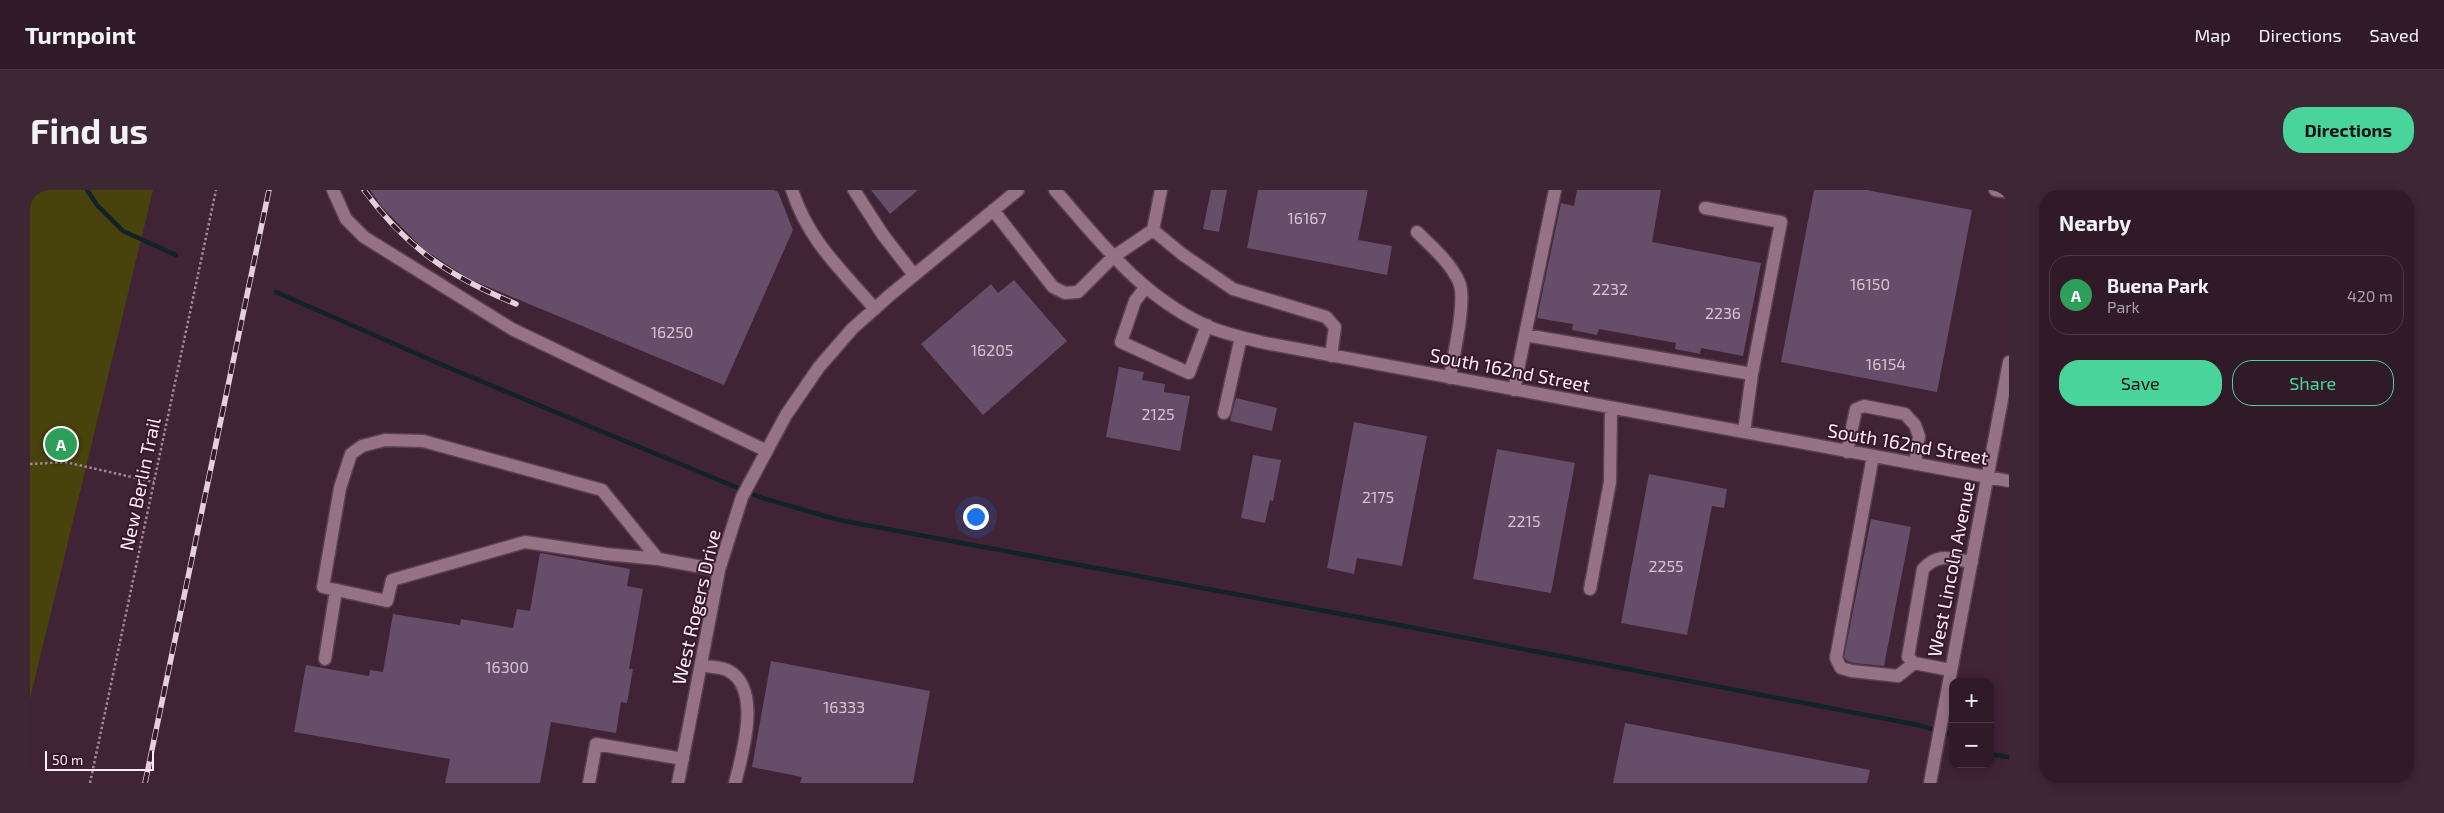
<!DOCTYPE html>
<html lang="en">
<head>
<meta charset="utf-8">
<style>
  :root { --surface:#311a28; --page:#3d2734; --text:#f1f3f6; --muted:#a8a1a8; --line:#4c3845; --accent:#49d49c }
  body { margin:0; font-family:"Exo 2",sans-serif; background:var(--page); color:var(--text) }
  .controls { position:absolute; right:15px; bottom:15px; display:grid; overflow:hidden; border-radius:10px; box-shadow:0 2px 12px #0003 }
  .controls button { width:45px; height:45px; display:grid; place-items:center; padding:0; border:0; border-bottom:1px solid var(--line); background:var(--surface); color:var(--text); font:25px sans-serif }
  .scale { position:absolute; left:15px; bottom:12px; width:109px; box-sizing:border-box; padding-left:5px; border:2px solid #fdecf6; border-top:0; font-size:14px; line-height:18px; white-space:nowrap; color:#fdecf6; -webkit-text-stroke:4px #37192c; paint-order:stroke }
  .you { position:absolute; left:945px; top:326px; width:18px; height:18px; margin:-12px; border:4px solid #fff; border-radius:50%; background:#1a73e8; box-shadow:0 0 0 8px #1a73e833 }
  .badge { display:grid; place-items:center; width:32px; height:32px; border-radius:50%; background:var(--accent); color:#fff; font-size:16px; font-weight:700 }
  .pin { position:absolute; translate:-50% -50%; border:2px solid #fff; box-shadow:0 1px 5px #0006 }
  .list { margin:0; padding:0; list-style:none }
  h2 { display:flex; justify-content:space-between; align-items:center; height:65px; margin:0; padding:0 20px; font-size:21px }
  h2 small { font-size:16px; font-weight:400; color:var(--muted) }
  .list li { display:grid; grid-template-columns:32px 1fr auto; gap:15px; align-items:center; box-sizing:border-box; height:80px; margin:0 10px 10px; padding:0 10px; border:1px solid var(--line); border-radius:20px }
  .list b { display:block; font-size:19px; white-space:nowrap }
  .list p { margin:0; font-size:16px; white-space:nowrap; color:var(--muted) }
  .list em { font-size:16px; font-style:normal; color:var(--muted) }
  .actions { display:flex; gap:10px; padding:15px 20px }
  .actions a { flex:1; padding:11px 0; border:1px solid var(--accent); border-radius:20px; text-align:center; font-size:18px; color:var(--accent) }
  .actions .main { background:var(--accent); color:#111 }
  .map { position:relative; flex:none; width:1979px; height:593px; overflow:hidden; border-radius:20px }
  header { display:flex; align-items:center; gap:30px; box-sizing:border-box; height:70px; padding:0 25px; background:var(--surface); border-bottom:1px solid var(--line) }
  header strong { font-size:24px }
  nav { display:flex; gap:28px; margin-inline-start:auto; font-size:18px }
  .intro { display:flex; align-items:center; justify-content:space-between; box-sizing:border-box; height:120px; padding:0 30px }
  h1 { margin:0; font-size:35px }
  .button { padding:12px 22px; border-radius:20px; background:var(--accent); color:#111; font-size:18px; font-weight:700 }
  main { display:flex; gap:30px; padding:0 30px }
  aside { flex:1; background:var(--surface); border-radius:20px; box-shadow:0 2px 12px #0003 }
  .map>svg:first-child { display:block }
  .green { fill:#48420d }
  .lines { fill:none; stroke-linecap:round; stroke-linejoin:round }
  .stream { stroke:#112228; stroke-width:4.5 }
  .building { fill:#664d69 }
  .minor-casing { stroke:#5a4151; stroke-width:15 }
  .path { stroke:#a08997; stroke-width:2.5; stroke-dasharray:2.5 2.5; stroke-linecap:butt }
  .minor { stroke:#967287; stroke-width:12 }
  .rail-casing { stroke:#e3d0db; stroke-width:5.5 }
  .rail { stroke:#37192c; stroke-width:4; stroke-dasharray:11; stroke-linecap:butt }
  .labels { text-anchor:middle; stroke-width:4; stroke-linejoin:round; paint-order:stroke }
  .number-label { font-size:16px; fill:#d7c4d3 }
  .street-label { font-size:19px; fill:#fdecf6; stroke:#37192c }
</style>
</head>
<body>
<header>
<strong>Turnpoint</strong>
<nav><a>Map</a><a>Directions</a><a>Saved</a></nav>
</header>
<div class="intro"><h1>Find us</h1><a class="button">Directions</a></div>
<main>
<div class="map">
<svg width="1979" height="593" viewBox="0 0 1979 593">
  <rect width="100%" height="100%" fill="#412336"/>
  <path class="green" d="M0,0h123l-123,509z"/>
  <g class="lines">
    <path class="stream" d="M57,0l10,15 26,26 53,24
      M246,102l171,75 315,131 77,22 513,96 566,109 35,10
      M1960,564l19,3"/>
  </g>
  <path class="building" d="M340,0h404l4,2 15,38 -69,155 -255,-106 -46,-30 -42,-43z
    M841,0h47l-28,24z
    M1181,0h16l-8,42 -16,-3z
    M1228,0h110l-10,50 34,6 -5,29 -140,-27z
    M1547,0h84l-9,52 109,21 -18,93 -42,-8 -1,6 -25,-5 1,-6 -77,-14 -2,6 -25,-5 1,-6 -36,-6 24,-115 13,3z
    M1784,0h53l105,20 -35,182 -156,-30z
    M984,90l53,61 -84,74 -62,-71 70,-60 7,9z
    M1089,177l25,5 -2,8 23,4 -1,8 26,4 -10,55 -74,-14z
    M1206,208l41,10 -5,23 -42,-10z
    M1324,232l73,14 -25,130 -45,-8 -3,16 -27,-6z
    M1467,259l78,14 -24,130 -78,-14z
    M1223,265l28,5 -8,41 -3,-1 -5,23 -24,-5z
    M1619,284l78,15 -3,19 -12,-2 -25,129 -66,-12z
    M1841,329l40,8 -27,139 -30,-3 -7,-2 -3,-4z
    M510,363l90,16 -3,17 16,3 -14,80h4l-6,34 -6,-1 -5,31 -65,-11 -11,61h-95l5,-24 -156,-27 12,-67 63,11 1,-6 13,2 10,-58 67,11 1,-6 52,9 4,-19 13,2z
    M741,471l159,30 -17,92h-113l2,-6 -50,-10z
    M1595,533l245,47 -3,13h-254z"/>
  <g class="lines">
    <g class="minor-casing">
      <path id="minor" d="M303,0l13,29 18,18 148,92 255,122
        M762,0c17,52 49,79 83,119
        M824,0l29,45 31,40
        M1025,0c47,54 90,111 159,139 17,6 34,10 51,14l744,138
        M1131,0l-8,40 29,24 51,35 93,28 9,10 -4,29
        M1965,0l14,2
        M1675,18l76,14 -29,152 -8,58
        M963,20l60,77 12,6 13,-1 35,-35 40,-27
        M1387,42c15,15 33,30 42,50 8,17 -6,75 -9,96
        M1115,98l-10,13 -14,41 68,31 18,-48
        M1495,145l30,-145
        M1484,200l11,-55 227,39
        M1194,223l17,-76
        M1817,262l9,-43 8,-3 41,8 10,11 4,11 -4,28
        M1843,266l-37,202 5,10 11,3 46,5 16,-13
        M628,369l-56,-69 -179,-49 -38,-1 -23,6 -11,8 -11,34 -17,99 64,14 5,-21 133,-38 81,12 52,5 61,11
        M1560,399l20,-107 1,-74
        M295,469l11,-69
        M671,475c8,2 19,2 26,5 36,17 15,85 8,113
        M1920,480l-36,-7 -6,-6 15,-88c16,-17 28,-10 49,-7
        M559,593l7,-39 87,15
        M648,593l41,-213 23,-73 44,-82 33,-48 33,-38 38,-34 128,-105
        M1900,593l79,-421"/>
    </g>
    <path class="path" d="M0,274l35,-2 89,20
      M60,593l126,-593"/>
    <use href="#minor" class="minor"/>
    <g class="rail-casing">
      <path id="rail" d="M334,0c43,59 87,87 152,114
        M115,593l124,-593"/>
    </g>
    <use href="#rail" class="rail"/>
  </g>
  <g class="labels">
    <g class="number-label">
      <text x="1277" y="34">16167</text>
      <text x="1840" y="100">16150</text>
      <text x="1580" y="105">2232</text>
      <text x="1693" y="129">2236</text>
      <text x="642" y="148">16250</text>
      <text x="962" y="166">16205</text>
      <text x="1856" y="180">16154</text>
      <text x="1128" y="230">2125</text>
      <text x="1348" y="313">2175</text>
      <text x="1494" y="337">2215</text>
      <text x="1636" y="382">2255</text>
      <text x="477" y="483">16300</text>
      <text x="814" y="523">16333</text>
    </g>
    <g class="street-label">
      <text transform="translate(1480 180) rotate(11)" y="7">South 162nd Street</text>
      <text transform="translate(1878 254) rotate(10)" y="7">South 162nd Street</text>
      <text transform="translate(110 294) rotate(-78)" y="7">New Berlin Trail</text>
      <text transform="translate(1921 379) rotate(-79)" y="7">West Lincoln Avenue</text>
      <text transform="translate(666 417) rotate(-77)" y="7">West Rogers Drive</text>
    </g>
  </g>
</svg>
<div class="controls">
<button>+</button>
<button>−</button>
</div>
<div class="scale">50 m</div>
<div class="you"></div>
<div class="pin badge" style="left:31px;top:254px;background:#2e9e5b">A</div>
</div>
<aside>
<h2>Nearby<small></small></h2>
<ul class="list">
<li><span class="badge" style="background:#2e9e5b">A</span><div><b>Buena Park</b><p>Park</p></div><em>420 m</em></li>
</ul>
<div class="actions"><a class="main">Save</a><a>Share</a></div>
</aside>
</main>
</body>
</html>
